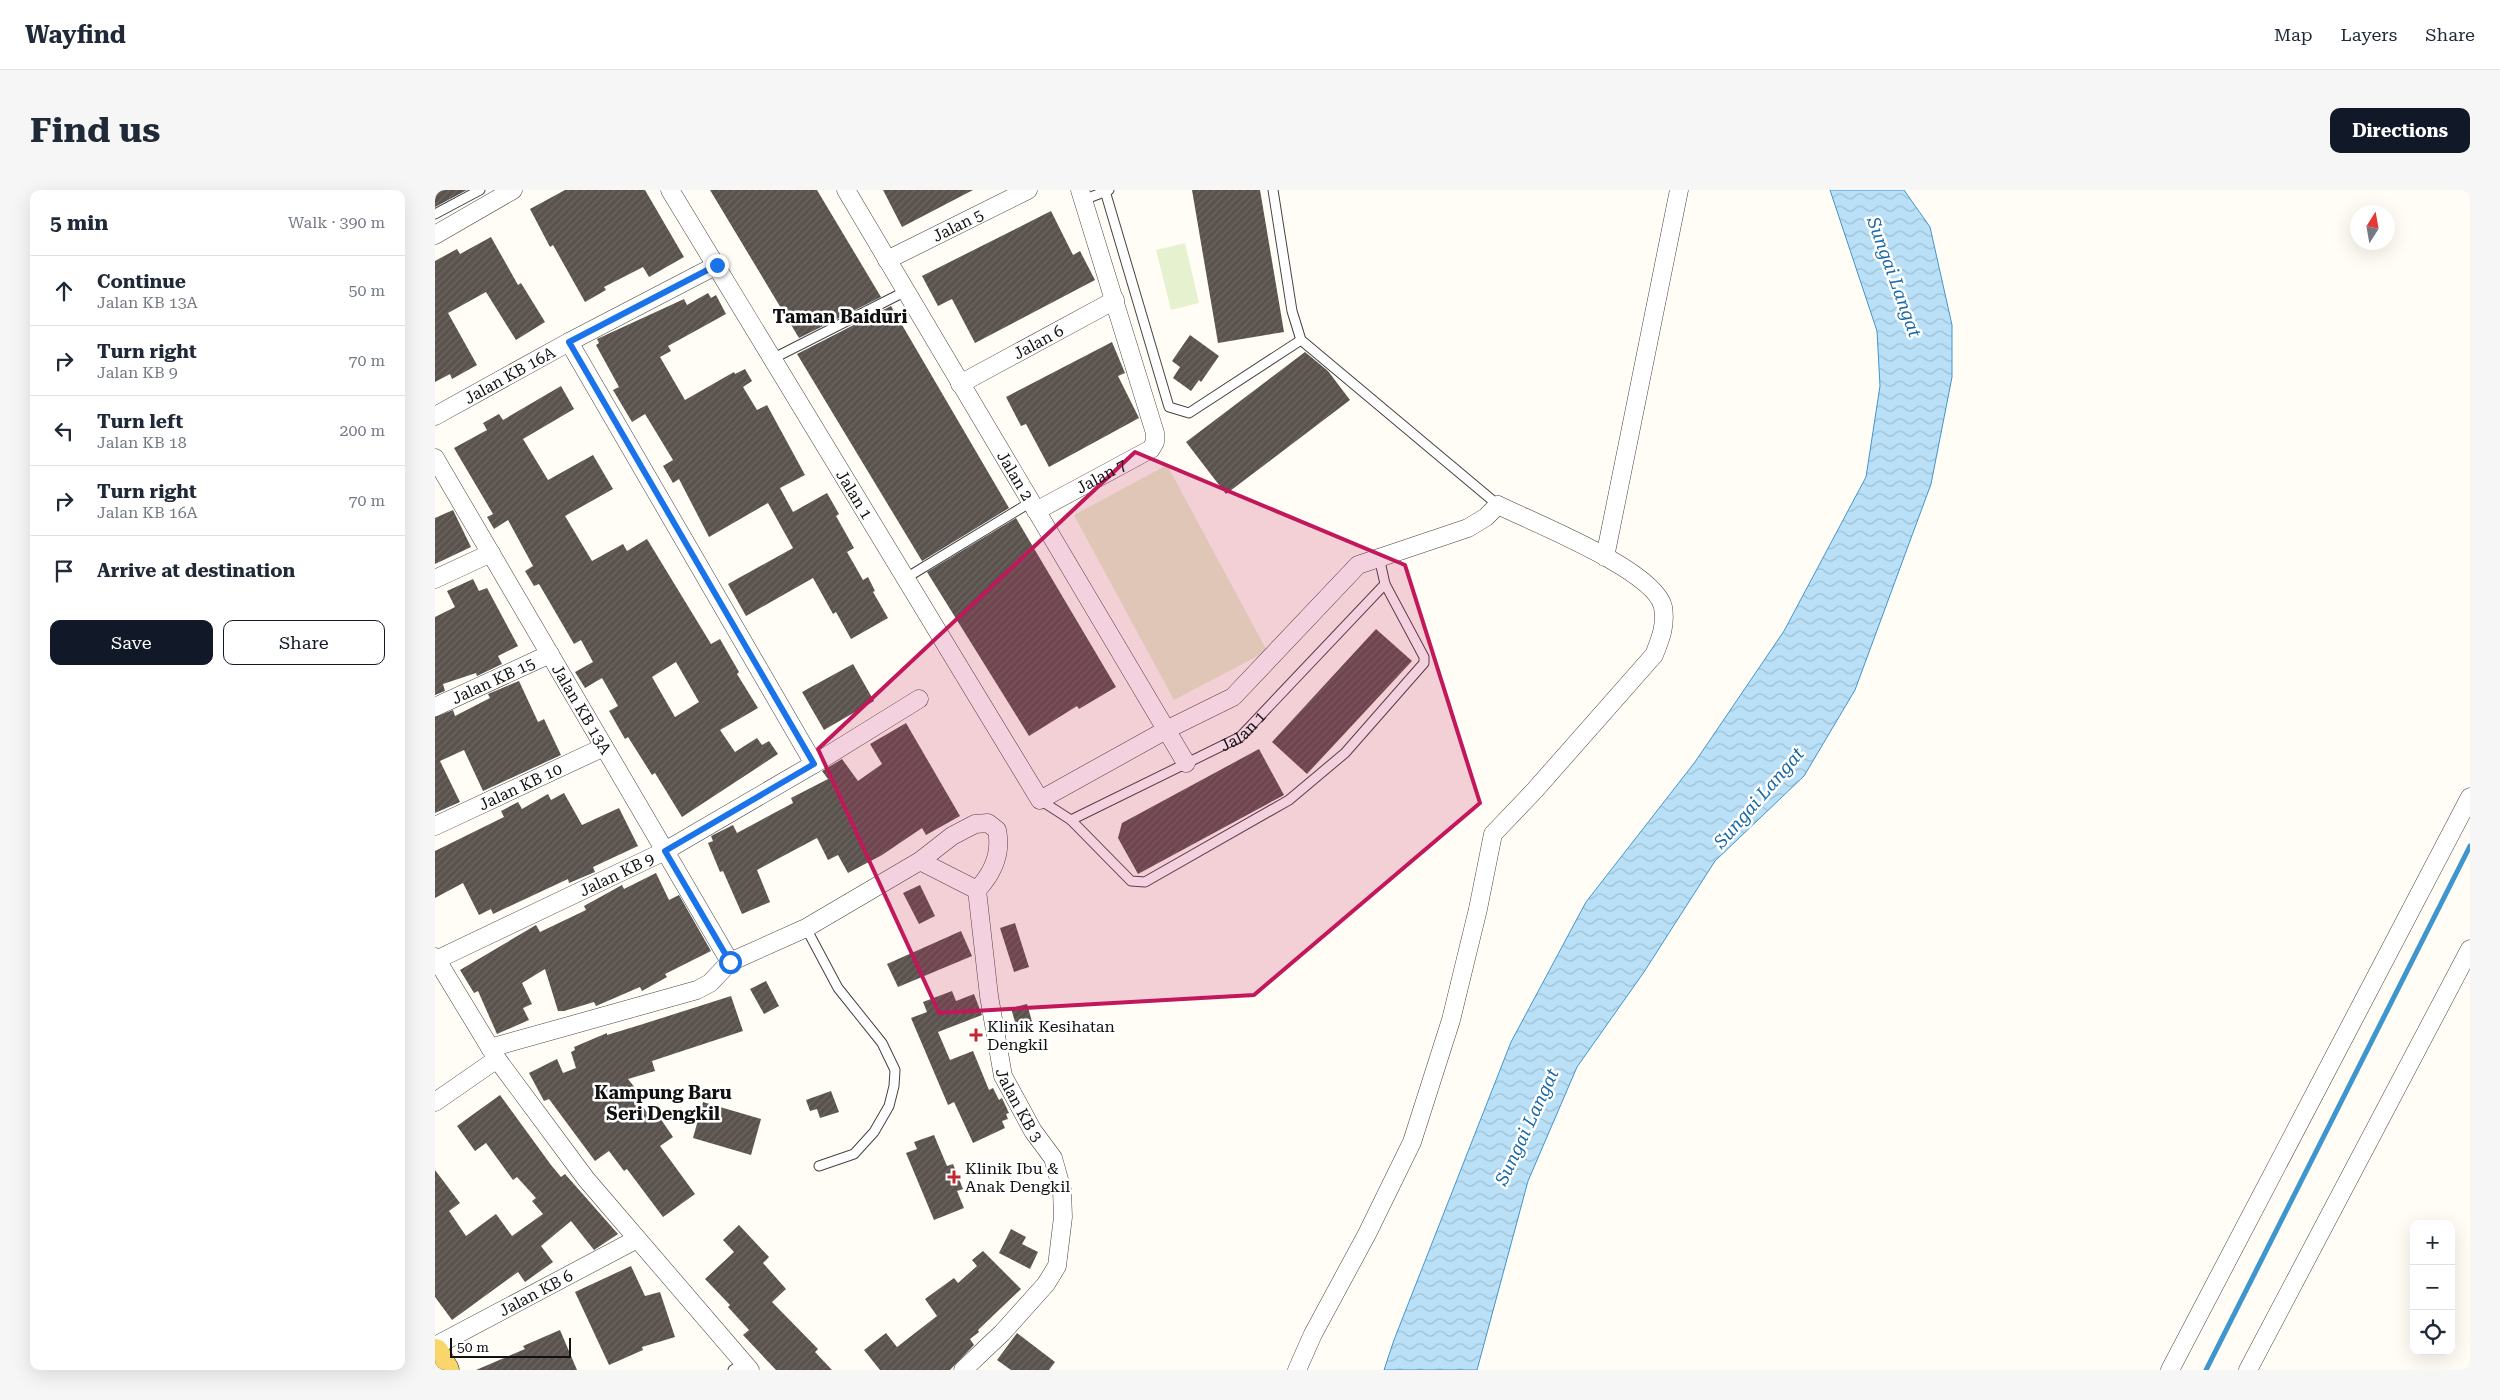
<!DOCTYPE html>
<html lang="en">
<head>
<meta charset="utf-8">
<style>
  :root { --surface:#fff; --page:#f6f6f7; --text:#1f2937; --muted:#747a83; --line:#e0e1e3; --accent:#111827 }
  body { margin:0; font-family:"Roboto Serif",serif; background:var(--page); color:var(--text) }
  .controls { position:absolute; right:15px; bottom:15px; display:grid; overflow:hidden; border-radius:10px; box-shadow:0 5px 20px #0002 }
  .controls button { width:45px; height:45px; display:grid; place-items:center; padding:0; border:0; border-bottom:1px solid var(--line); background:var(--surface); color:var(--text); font:25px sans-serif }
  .compass { position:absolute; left:1915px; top:15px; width:45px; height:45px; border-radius:50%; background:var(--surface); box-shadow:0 5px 20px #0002; rotate:11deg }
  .scale { position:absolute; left:15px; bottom:12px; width:121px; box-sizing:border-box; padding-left:5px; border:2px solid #111; border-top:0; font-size:14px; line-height:18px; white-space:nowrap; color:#111; -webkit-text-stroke:4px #fff; paint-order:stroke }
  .stop { position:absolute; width:15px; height:15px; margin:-11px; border:4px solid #1a73e8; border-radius:50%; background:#fff }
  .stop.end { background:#1a73e8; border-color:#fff; box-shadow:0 1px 5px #0008 }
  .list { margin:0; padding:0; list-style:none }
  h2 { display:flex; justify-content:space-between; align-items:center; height:65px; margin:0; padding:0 20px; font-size:21px }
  h2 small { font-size:16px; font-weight:400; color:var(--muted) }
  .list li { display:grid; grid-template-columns:32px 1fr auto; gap:15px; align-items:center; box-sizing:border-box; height:70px; padding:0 20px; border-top:1px solid var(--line) }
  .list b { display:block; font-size:19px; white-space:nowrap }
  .list p { margin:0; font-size:16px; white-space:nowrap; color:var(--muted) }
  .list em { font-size:16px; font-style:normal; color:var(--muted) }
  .actions { display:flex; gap:10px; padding:15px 20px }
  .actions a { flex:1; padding:11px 0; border:1px solid var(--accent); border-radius:10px; text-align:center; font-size:18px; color:var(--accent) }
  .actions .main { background:var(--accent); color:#fff }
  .icon { flex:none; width:28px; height:28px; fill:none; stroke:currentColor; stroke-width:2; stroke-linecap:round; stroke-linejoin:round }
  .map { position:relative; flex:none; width:2035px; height:1180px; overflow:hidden; border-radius:10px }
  header { display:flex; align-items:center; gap:30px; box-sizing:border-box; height:70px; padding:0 25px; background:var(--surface); border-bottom:1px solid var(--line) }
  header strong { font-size:24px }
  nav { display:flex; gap:28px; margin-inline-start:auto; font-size:18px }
  .intro { display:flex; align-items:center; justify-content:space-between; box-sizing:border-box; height:120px; padding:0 30px }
  h1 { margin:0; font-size:35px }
  .button { padding:12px 22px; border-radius:10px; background:var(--accent); color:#fff; font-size:18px; font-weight:700 }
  main { display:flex; gap:30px; padding:0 30px }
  aside { flex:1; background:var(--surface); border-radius:10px; box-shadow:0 5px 20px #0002 }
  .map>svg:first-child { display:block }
  .pitch { fill:#e6f2cf }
  .water { fill:url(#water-waves); stroke:#3f96cf }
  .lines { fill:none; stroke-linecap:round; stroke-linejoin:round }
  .stream { stroke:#3f96cf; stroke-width:5 }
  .building { fill:url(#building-hatch); fill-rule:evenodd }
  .service-casing { stroke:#444; stroke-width:11 }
  .minor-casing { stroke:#444; stroke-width:19 }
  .primary-casing { stroke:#222; stroke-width:29 }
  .service { stroke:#fff; stroke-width:9 }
  .minor { stroke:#fff; stroke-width:18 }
  .primary { stroke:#f9d66b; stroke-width:28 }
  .route { stroke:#1a73e8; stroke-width:6 }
  .marked { fill:#c2185b; fill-opacity:0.2; stroke:#c2185b; stroke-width:4; stroke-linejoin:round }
  .poi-dot { fill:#c4262e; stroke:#fff; stroke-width:2 }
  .labels { text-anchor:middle; stroke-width:5; stroke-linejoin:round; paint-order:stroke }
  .street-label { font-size:16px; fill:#111; stroke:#fff }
  .poi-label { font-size:16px; fill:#111; stroke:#fff; text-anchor:start }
  .water-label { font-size:18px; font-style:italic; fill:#1768a6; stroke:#fff }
  .neighbourhood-label { font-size:18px; font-weight:bold; fill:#111; stroke:#fff }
</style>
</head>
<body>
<header>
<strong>Wayfind</strong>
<nav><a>Map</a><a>Layers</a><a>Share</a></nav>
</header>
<div class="intro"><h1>Find us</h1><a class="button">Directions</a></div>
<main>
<aside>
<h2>5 min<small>Walk · 390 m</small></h2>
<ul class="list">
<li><svg class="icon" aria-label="ahead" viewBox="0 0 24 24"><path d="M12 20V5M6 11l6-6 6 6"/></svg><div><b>Continue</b><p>Jalan KB 13A</p></div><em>50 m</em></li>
<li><svg class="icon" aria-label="right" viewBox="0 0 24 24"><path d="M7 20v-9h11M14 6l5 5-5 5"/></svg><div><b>Turn right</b><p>Jalan KB 9</p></div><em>70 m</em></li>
<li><svg class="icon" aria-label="left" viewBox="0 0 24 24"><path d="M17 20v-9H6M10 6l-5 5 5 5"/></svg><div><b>Turn left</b><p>Jalan KB 18</p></div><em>200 m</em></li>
<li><svg class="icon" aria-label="right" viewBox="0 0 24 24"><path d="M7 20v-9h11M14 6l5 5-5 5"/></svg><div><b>Turn right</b><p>Jalan KB 16A</p></div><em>70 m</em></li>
<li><svg class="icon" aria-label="arrive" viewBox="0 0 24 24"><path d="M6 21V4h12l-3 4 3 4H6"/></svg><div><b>Arrive at destination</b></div></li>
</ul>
<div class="actions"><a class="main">Save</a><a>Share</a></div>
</aside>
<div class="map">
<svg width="2035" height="1180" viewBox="0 0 2035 1180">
  <defs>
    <pattern id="water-waves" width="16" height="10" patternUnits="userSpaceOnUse" patternTransform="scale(1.25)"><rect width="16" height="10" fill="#b9e0f7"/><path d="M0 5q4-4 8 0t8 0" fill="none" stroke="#9ebfd3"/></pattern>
    <pattern id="building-hatch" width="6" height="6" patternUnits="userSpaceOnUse" patternTransform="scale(1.25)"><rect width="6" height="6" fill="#5a524d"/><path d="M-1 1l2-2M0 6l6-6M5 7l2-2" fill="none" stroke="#6d6662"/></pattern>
  </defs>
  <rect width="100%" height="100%" fill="#fffdf5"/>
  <path class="pitch" d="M750,53l14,60 -28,7 -15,-60z
    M732,275l100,186 -93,49 -100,-185z"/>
  <path class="water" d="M1395,0h74l26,37 22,98v52l-21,107 -76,206 -51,86 -89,85 -71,111 -67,95 -49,114 -51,189h-93l10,-30 117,-298 75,-140 109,-140 89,-131 82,-154 14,-91 -3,-55z"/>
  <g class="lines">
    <path class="stream" d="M1771,1180l264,-524"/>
  </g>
  <path class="building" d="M0,0h32l-32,17z
    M130,0h80l39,67 -35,20 -6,-10 -39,20 2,3 -21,12 -32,-57 -3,2 -20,-38z
    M275,0h107l64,107 -82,41z
    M448,0h90l-71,37z
    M757,0h68l24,142 -66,11z
    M616,21l22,44 7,-4 15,29 -120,63 -23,-44 -14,7 -16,-30z
    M56,47l27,48 3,-2 24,39 -29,18 -30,-48 -38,21 29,52 -25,14 -2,-5 -15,8v-121l22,-12 3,5z
    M273,103l3,5 5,-3 10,19 -58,32 3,5 -11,6 25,43 49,-28 1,2 10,-5 7,12 -9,6 14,23 10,-5 38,70 -25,13 13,24 34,-19 12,21 -3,2 18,32 -7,4 16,28 5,-3 7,14 -2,1 15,26 -37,21 -15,-27 -3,2 -20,-36 -67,38 -18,-32 65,-36 -25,-45 -59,34 -30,-58 -6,4 -10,-17 10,-6 -28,-46 -13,8 -19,-32 6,-3 -23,-42 3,-2 -2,-4 87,-40 3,6z
    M456,116l118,202 -87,53 -125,-207z
    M755,145l29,21 -18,26 -2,-2 -8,11 -18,-13 7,-11 -8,-6z
    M677,152l13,31 -7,3 21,42 -90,49 -23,-43 -5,2 -15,-29z
    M870,162l23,19 22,29 -124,94 -40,-52z
    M126,196l13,23 -51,30 25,41 45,-25 20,34 -48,27 27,45 31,-17 4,7 20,-12 64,105 9,-5 19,33 -2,2 21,34 -38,22 15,22 22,-14 5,7 7,-4 9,13 -96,63 -27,-44 -3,2 -24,-38 -3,2 -16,-28 9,-5 -16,-28 -17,10 -10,-16 18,-10 -12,-22 -7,4 -35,-60 -5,2 -9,-15 8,-5 -25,-46 -14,9 -7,-12 6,-3 -39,-66 33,-18 -4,-7 16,-9 4,6zM241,472l23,40 -24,15 -23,-40z
    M18,320l18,37 -36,17v-46z
    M581,328l100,169 -37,22 -2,-3 -48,30 -102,-164z
    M38,389l6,12 8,-3 31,58 -20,10 4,8 -25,12 -1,-3 -33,11 2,7 -10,4v-78l20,-10 -8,-16z
    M941,439l36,32 -105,113 -35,-32z
    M418,474l21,37 -50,29 -22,-38z
    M84,491l19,41 6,-3 17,36 -78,36 -19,-41 -24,11 20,41 -25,11v-96l18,-7 2,6 35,-18 -2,-4z
    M471,533l54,93 -34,19 -4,-7 -40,27 -34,18 -10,-18 -10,5 -11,-22 -60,32 13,32 -28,12 -19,-43 -3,1 -12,-29 5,-2 -2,-5 22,-11 4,8 56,-30 -2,-5 37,-19 -6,-8 20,-12 16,22 24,-17 -12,-20z
    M824,559l25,46 -146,79 -20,-36 4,-15z
    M129,603l18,32 37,-17 19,38 -45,21 2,5 -26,11 -1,-4 -75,35 -2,-5 -12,6 -16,-32 -28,15v-47l69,-34 -3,-6 17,-9 4,7 26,-15 3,6z
    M221,683l13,27 10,-5 32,56 -46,23 2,3 -25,14 -2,-4 -44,19 -2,-4 -30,9h-6l-13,-42 -23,14 10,21 -9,4 6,12 -32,14 -19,-43 -4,2 -14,-23 76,-45 4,7 46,-22 -2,-4 38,-21 2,4z
    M485,695l15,31 -16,8 -16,-31z
    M580,733l14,44 -15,5 -14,-44z
    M526,741l11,25 -74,31 -11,-23z
    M331,791l13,25 -15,8 -14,-25z
    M517,801l4,10 18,-7 8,21 -44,17 12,28 23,-9 16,39 4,-2 6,12 3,-2 7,15 -3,1 2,5 -6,2 3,7 -32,15 -19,-41 -6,3 -37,-87 16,-6 -4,-10z
    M296,806l12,35 -91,30 3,10 -27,8 11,14 -4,3 19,26 6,-4 13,19 -13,9 35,48 -32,23 -36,-48 -3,2 -15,-20 -14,10 -46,-62 -5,2 -15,-28 28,-14 6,14 13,-5 -5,-16 4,-2 -1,-3 33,-14v2l33,-10z
    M592,814l6,21 -16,4 -6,-21z
    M396,901l8,21 -19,6 -3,-9 -7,2 -4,-11z
    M65,905l51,70 10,12 4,-3 53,60 -24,16 -23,-29 -30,25 12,16 -28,20 -7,-10 -66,48 -17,-23v-127l25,33 -11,8 17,25 30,-22 16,22 31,-22 -11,-13 4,-3 -19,-21 -4,3 -27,-37 -11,8 -18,-25z
    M268,912l58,17 -10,36 -58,-17z
    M499,945l13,31 6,-2 10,25 -6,2 7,17 -30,12 -28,-67 11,-4 -3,-7z
    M304,1035l30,32 -6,6 23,26 -14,13 46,47 -3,3 17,18h-56l-33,-35 6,-5 -21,-23 2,-2 -25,-26 29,-27 -11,-12z
    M576,1039l15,8 -4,7 16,8 -8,17 -31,-16z
    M548,1061l38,38 -43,41 1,2 -9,7 4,6 -24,25h-70l-16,-20 22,-17 11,14 40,-31 -12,-17 29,-21 4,5 19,-17 -5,-6z
    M196,1076l14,30 15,-4 15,45 -33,10 1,3 -34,15 -34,-73z
    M125,1140l17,40h-101l49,-21 -2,-3z
    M582,1143l38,29 -6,8h-38l-14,-10z"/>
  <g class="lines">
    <g class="service-casing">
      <g id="service">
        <path d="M838,0l19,121 9,29 197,165"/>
        <path d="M670,1l64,216 20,6 112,-73"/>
        <path d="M648,10l26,-10"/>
        <path d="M0,24l45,-24"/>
        <path d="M339,168l132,-67"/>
        <path d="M471,388l125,-76"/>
        <path id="s1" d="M605,610l31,20 169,-83 145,-153 -6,-27"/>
        <path d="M636,630l60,61 14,1 144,-82 56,-47 79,-90v-6l-39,-73"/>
        <path d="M371,738l32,60 44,55 13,27 -1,16 -5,20 -15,26 -20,22 -35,12"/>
        <path d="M298,1180l10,-7"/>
      </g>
    </g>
    <g class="minor-casing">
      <g id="minor">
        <path id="s2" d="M235,0l370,610 126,-70 67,-33 125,-132 110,-37 18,-11 12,-12c34,17 157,65 165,102 3,18 -2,31 -9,48l-119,135 -42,44 -15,75 -27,111 -39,122 -45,92 -54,100 -16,36"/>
        <path id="s3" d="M411,0l340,573"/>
        <path d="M0,45l78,-45"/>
        <path id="s4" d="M452,70l141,-70"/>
        <path d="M134,152l245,422"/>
        <path id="s5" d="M525,194l155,-84"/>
        <path id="s6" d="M0,226l134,-74 148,-77"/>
        <path id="s7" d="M0,268l295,504"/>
        <path id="s8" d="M601,321l115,-62 4,-7v-9l-75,-243"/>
        <path d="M1170,367l74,-367"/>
        <path d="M0,389l56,-26"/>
        <path id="s9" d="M0,517l115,-53"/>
        <path id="s10" d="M0,636l169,-79"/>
        <path id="s11" d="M485,671l57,29 12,106 14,80 30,55 20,27 9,32 1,27 -6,49 -11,18 -44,49 -39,37"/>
        <path d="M0,767l62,102 89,120 164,191"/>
        <path id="s12" d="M1,770l229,-109 149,-87 105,-65"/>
        <path d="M55,858l207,-58 13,-7 20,-21 76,-34 114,-67 32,-25 23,-12 13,-1 9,7c5,24 -4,43 -20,60"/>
        <path d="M0,912l62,-43"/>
        <path id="s13" d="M0,1156l202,-107"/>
        <path d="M1735,1180l300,-573"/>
        <path d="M1813,1180l222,-421"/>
      </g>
    </g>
    <g class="primary-casing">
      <path id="primary" d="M0,1163l10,17"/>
    </g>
    <use href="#service" class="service"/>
    <use href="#minor" class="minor"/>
    <use href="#primary" class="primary"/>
  </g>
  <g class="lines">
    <path class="route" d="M282,75l-148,77 245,422 -149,87 65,111"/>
  </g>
  <path class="marked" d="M700,262l270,113 75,238 -226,192 -315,18 -121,-264z"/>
  <g class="poi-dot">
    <path d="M538.5 837.5h5v5h5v5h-5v5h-5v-5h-5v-5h5z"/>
    <path d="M516.5 979.5h5v5h5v5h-5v5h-5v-5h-5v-5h5z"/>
  </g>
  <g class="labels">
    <g class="street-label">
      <text dy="6" stroke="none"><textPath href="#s4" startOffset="79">Jalan 5</textPath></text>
      <text dy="6" stroke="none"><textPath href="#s5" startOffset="89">Jalan 6</textPath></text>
      <text dy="6" stroke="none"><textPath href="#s6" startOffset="85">Jalan KB 16A</textPath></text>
      <text dy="6" stroke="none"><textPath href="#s8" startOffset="74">Jalan 7</textPath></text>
      <text dy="6" stroke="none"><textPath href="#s3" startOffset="332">Jalan 2</textPath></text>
      <text dy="6" stroke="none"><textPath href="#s2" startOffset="356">Jalan 1</textPath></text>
      <text dy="6" stroke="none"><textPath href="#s9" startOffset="64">Jalan KB 15</textPath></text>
      <text dy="6" stroke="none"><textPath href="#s7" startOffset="291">Jalan KB 13A</textPath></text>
      <text dy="6" stroke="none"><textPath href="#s1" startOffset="231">Jalan 1</textPath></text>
      <text dy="6" stroke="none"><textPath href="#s10" startOffset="94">Jalan KB 10</textPath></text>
      <text dy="6" stroke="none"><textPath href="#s12" startOffset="200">Jalan KB 9</textPath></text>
      <text dy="6" stroke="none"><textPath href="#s11" startOffset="285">Jalan KB 3</textPath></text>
      <text dy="6" stroke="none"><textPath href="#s13" startOffset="114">Jalan KB 6</textPath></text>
    </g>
    <g class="poi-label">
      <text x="552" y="842">Klinik Kesihatan<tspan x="552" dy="18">Dengkil</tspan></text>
      <text x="530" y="984">Klinik Ibu &amp;<tspan x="530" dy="18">Anak Dengkil</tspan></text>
    </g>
    <g class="water-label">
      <text transform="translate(1459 87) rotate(70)" y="6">Sungai Langat</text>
      <text transform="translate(1324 608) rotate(-49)" y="6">Sungai Langat</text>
      <text transform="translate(1092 937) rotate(-65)" y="6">Sungai Langat</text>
    </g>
    <g class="neighbourhood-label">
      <text x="405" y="133">Taman Baiduri</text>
      <text x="228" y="909">Kampung Baru<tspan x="228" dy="21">Seri Dengkil</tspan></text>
    </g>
  </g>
</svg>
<div class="controls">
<button>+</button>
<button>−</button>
<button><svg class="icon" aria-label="locate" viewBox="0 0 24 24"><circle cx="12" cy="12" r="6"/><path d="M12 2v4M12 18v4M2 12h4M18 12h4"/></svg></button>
</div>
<svg class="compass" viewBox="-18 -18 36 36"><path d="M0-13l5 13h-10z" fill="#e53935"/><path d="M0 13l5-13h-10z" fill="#747a83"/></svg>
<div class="scale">50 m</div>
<div class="stop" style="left:295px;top:772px"></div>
<div class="stop end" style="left:282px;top:75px"></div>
</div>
</main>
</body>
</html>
